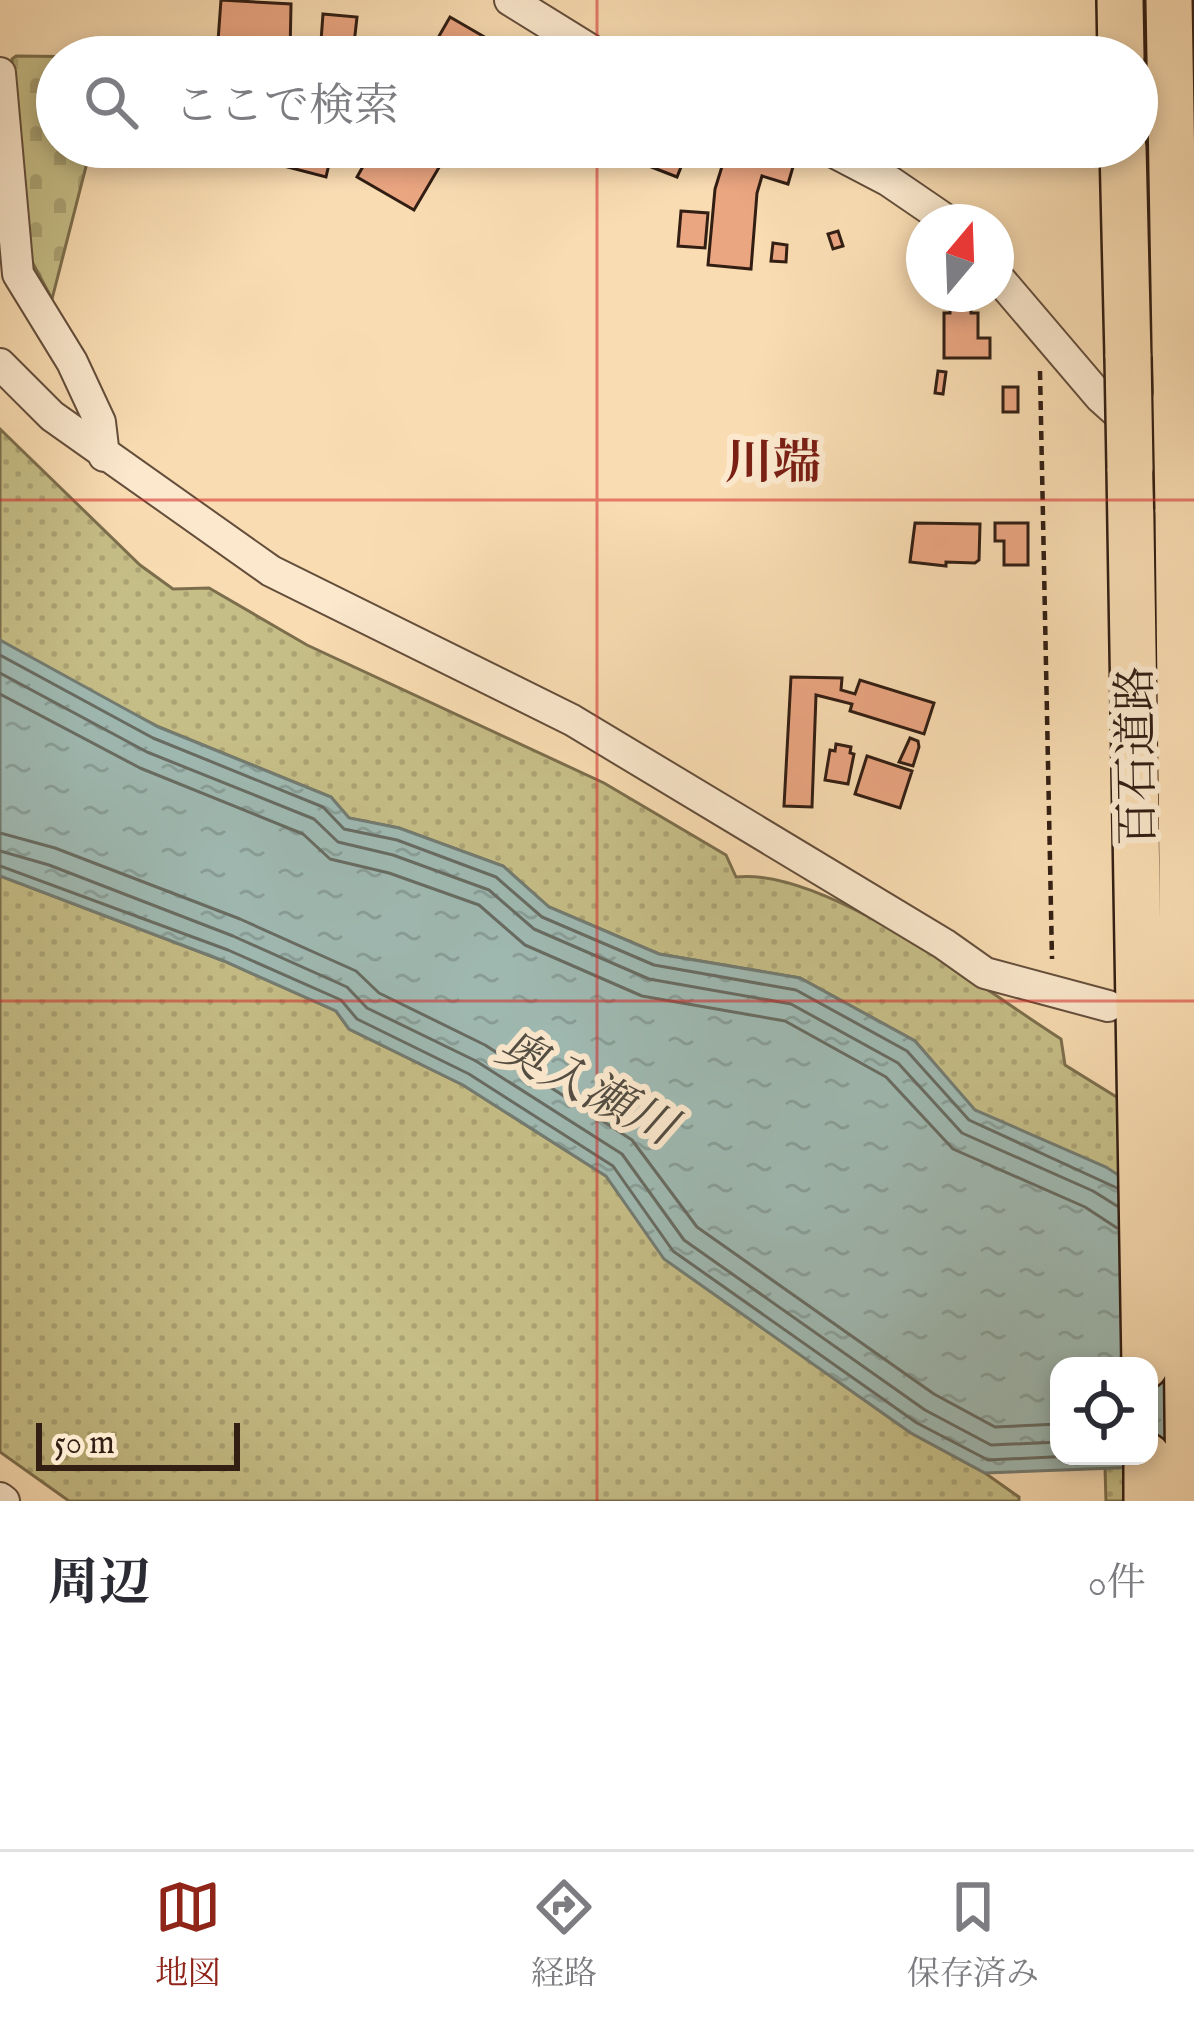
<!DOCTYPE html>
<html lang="ja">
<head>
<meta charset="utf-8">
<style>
  :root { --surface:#fff; --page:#f2f2f3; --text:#2b2b33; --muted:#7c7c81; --line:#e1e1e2; --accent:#8f2418 }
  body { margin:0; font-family:"IM FELL English","Noto Serif JP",serif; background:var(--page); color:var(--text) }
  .controls { position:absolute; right:36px; bottom:36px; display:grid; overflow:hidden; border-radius:24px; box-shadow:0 6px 18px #0003 }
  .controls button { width:108px; height:108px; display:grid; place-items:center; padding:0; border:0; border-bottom:3px solid var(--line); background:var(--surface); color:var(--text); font:60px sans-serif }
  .compass { position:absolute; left:906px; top:204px; width:108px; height:108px; border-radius:50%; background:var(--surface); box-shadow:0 6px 18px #0003; rotate:19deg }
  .scale { position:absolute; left:36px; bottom:30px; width:204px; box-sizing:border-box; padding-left:12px; border:6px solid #321e13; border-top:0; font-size:33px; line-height:42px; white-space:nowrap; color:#321e13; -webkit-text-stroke:9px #fbe8cd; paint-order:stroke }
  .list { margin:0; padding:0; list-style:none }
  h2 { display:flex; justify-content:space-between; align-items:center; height:156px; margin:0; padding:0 48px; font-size:51px }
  h2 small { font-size:39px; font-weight:400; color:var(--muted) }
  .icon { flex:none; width:66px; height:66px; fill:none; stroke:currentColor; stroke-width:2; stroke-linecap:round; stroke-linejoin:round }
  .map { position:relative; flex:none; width:1194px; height:1501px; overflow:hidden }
  .search { position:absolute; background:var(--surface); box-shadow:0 6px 18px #0003; left:36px; right:36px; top:36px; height:132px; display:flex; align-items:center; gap:30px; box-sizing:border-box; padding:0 42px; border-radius:66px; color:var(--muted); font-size:45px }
  .sheet { height:348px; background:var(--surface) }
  nav { display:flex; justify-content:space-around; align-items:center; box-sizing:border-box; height:168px; border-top:3px solid var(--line); background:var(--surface); font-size:33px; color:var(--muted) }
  nav a { display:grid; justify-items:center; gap:6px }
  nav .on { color:var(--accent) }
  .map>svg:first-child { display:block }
  .grass { fill:url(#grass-dots); stroke:#7c6e4d; stroke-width:3 }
  .cemetery { fill:url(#cemetery-stones); stroke:#7c6e4d; stroke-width:3 }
  .water { fill:url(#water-ripples); stroke:#737c73; stroke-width:3; fill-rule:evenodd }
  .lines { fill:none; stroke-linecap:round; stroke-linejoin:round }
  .shore { stroke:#686c63; stroke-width:3 }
  .building { fill:#eaa581; stroke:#321e13; stroke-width:3 }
  .minor-casing { stroke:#644e3b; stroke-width:34 }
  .highway-casing { stroke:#321e13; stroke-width:50 }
  .path { stroke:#321e13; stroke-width:4.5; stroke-dasharray:9 6; stroke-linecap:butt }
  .minor { stroke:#fbe8cd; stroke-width:30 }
  .highway { stroke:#f9dcb2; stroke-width:45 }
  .highway-bridge-casing { stroke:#321e13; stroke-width:50; stroke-linecap:butt }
  .highway-bridge { stroke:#f9dcb2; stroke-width:45 }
  .grid { fill:none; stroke:#d62828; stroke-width:3; stroke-opacity:0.55 }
  .labels { text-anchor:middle; stroke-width:12; stroke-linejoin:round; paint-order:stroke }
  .street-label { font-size:45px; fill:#321e13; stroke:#fbe8cd }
  .neighbourhood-label { font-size:48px; font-weight:bold; fill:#7a1f14; stroke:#fbe8cd }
  .water-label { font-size:48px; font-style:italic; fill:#534d43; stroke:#fbe8cd }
</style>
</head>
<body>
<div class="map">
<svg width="1194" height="1501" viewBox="0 0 1194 1501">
  <defs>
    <pattern id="grass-dots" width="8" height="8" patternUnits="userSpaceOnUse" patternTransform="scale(3)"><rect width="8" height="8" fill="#c6be87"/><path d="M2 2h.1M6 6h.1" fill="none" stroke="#aba374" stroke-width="1.8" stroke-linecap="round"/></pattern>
    <pattern id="cemetery-stones" width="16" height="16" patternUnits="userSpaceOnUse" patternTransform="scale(3)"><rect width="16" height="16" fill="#c6be87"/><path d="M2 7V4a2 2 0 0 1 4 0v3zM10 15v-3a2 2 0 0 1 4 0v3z" fill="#aba374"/></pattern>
    <pattern id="water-ripples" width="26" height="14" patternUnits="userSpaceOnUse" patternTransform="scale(3)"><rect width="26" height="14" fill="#9fbab3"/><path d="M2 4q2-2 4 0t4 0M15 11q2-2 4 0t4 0" fill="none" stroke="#899f99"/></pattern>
  </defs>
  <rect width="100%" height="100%" fill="#f9dcb2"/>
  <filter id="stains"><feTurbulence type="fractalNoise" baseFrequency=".00167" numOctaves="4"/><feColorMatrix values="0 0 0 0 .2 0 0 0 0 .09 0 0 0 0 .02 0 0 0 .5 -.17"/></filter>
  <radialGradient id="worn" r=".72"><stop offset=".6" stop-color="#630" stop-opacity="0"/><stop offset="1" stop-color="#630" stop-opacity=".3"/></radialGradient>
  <path class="grass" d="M0,429l140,136 33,24 36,-1 98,57 297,138 122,72 10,22c89,-10 248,113 325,162l4,26 129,80v79l-220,-114 -59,-69 -115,-63 -141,-24 -110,-47 -46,-41 -104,-38 -50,-10 -18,-21 -172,-70 -138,-72 -21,-15z
    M0,876l224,85 112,50 13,18 114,56 143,91 59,83 246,174 74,40 34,24v4h-950l-69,-49z
    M1194,1465v36h-88l-1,-34z"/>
  <path class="cemetery" d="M16,56l86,1h-45v90h34l-39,152 -31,-58 -9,-182z"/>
  <path class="water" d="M0,640l158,87 173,70 18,21 50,10 104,38 46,41 110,47 141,24 115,63 60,69 131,57 88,57v241l-209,8 -74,-40 -247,-174 -58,-83 -143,-91 -114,-56 -13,-18 -112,-50 -224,-85zM1059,1366h90v90h-90z"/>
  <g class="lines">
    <path class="shore" d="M0,655l153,83 170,69 21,22 53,11 99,37 46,40 112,48 142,25 111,61 62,69 148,68
      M0,673l147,79 167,67 24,23 55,13 96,35 45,39 115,50 142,25 107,59 64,70 131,58 24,15
      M0,694l140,74 163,66 27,25 59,14 90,32 46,40 117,51 143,25 101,56 67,72 132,58 32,21
      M0,833l55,15 185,71 116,52 23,22 106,52 147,95 65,87 237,167 61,33 64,-3
      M0,851l49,14 184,71 114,51 20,21 109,53 146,93 62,86 241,170 66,35 68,-3
      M0,866l228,84 113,50 16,19 112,55 144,92 60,85 244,172 71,37 84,-4"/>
  </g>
  <path class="building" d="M221,0l70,4 -1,51 -36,-1v-13h-12v14h-25z
    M323,14l34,3 -3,27 -33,-3z
    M450,17l57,33 -4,7h-76z
    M272,147h61l-7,30 -58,-15z
    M374,147h77l-37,63 -57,-33z
    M620,147h69l-12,30 -41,-16 2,-6z
    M728,147h48l21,6 -9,31 -26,-8 -5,17 -6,76 -43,-4 7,-76z
    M681,211l27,2 -3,35 -27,-2z
    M838,231l5,15 -10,3 -5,-15z
    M773,243l14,2 -1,17 -15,-1z
    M950,307h21v6h7v25h12v20h-46v-45h6z
    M938,371l8,1 -3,22 -8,-1z
    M1003,387h15v25h-15z
    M915,523l65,1 -1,36 -4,3 -29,-1v4l-36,-4z
    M995,523h33v42h-24v-24h-9z
    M791,677l51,1 -1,12 14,4 5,-14 74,23 -10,31 -74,-23 2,-7 -36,-9 -4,112 -28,-1z
    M910,738l8,3 1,6 -6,19 -14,-4z
    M836,744l15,3 -1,6 4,1 -6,30 -23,-4 5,-30 5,1z
    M867,756l45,15 -12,37 -45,-14z"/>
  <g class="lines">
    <g class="minor-casing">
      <path id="minor" d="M510,0l92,57
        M0,73l18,201 54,88 28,60 4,34
        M824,147l65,34 60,41
        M996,275l104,122 85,76
        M0,364l52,52 219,155 301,149 372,224 41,29 123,33
        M0,1498l4,3"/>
    </g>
    <g class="highway-casing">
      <path id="highway" d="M1120,0l1,57
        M1169,0l7,398
        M1123,147l5,210
        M1130,468l15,898
        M1178,509l11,992
        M1147,1456v45"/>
    </g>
    <path class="path" d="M1040,371l12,588"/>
    <use href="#minor" class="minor"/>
    <use href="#highway" class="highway"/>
    <g class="highway-bridge-casing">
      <path id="highway-bridge" d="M1128,357l2,111
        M1176,398l2,111"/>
    </g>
    <use href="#highway-bridge" class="highway-bridge"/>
  </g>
  <path class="grid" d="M597,0v57M597,147v1354M0,500h1194M0,1001h1194"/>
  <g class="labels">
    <g class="street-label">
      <text transform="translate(1135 756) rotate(-91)" y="16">百石道路</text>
    </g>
    <g class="neighbourhood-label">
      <text x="773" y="478">川端</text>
    </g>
    <g class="water-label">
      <text transform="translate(587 1086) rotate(27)" y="17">奥入瀬川</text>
    </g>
  </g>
  <rect width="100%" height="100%" filter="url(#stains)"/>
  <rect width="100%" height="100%" fill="url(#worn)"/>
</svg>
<div class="controls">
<button><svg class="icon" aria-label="locate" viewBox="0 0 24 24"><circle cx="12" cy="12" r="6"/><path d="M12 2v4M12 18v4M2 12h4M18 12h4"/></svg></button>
</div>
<svg class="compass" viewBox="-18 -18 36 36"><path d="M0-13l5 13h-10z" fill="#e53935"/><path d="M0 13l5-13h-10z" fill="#7c7c81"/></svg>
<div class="scale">50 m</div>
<div class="search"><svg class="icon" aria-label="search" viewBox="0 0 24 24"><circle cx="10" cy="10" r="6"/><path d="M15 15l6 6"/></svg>ここで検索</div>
</div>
<section class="sheet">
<h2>周辺<small>0件</small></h2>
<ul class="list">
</ul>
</section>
<nav>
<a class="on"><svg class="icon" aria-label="map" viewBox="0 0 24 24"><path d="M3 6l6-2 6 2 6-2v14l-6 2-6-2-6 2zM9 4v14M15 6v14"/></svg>地図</a>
<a><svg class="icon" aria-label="directions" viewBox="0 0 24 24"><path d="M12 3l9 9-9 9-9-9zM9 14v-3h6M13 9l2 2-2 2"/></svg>経路</a>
<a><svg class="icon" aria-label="saved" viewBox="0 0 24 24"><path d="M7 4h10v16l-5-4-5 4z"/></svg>保存済み</a>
</nav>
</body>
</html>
